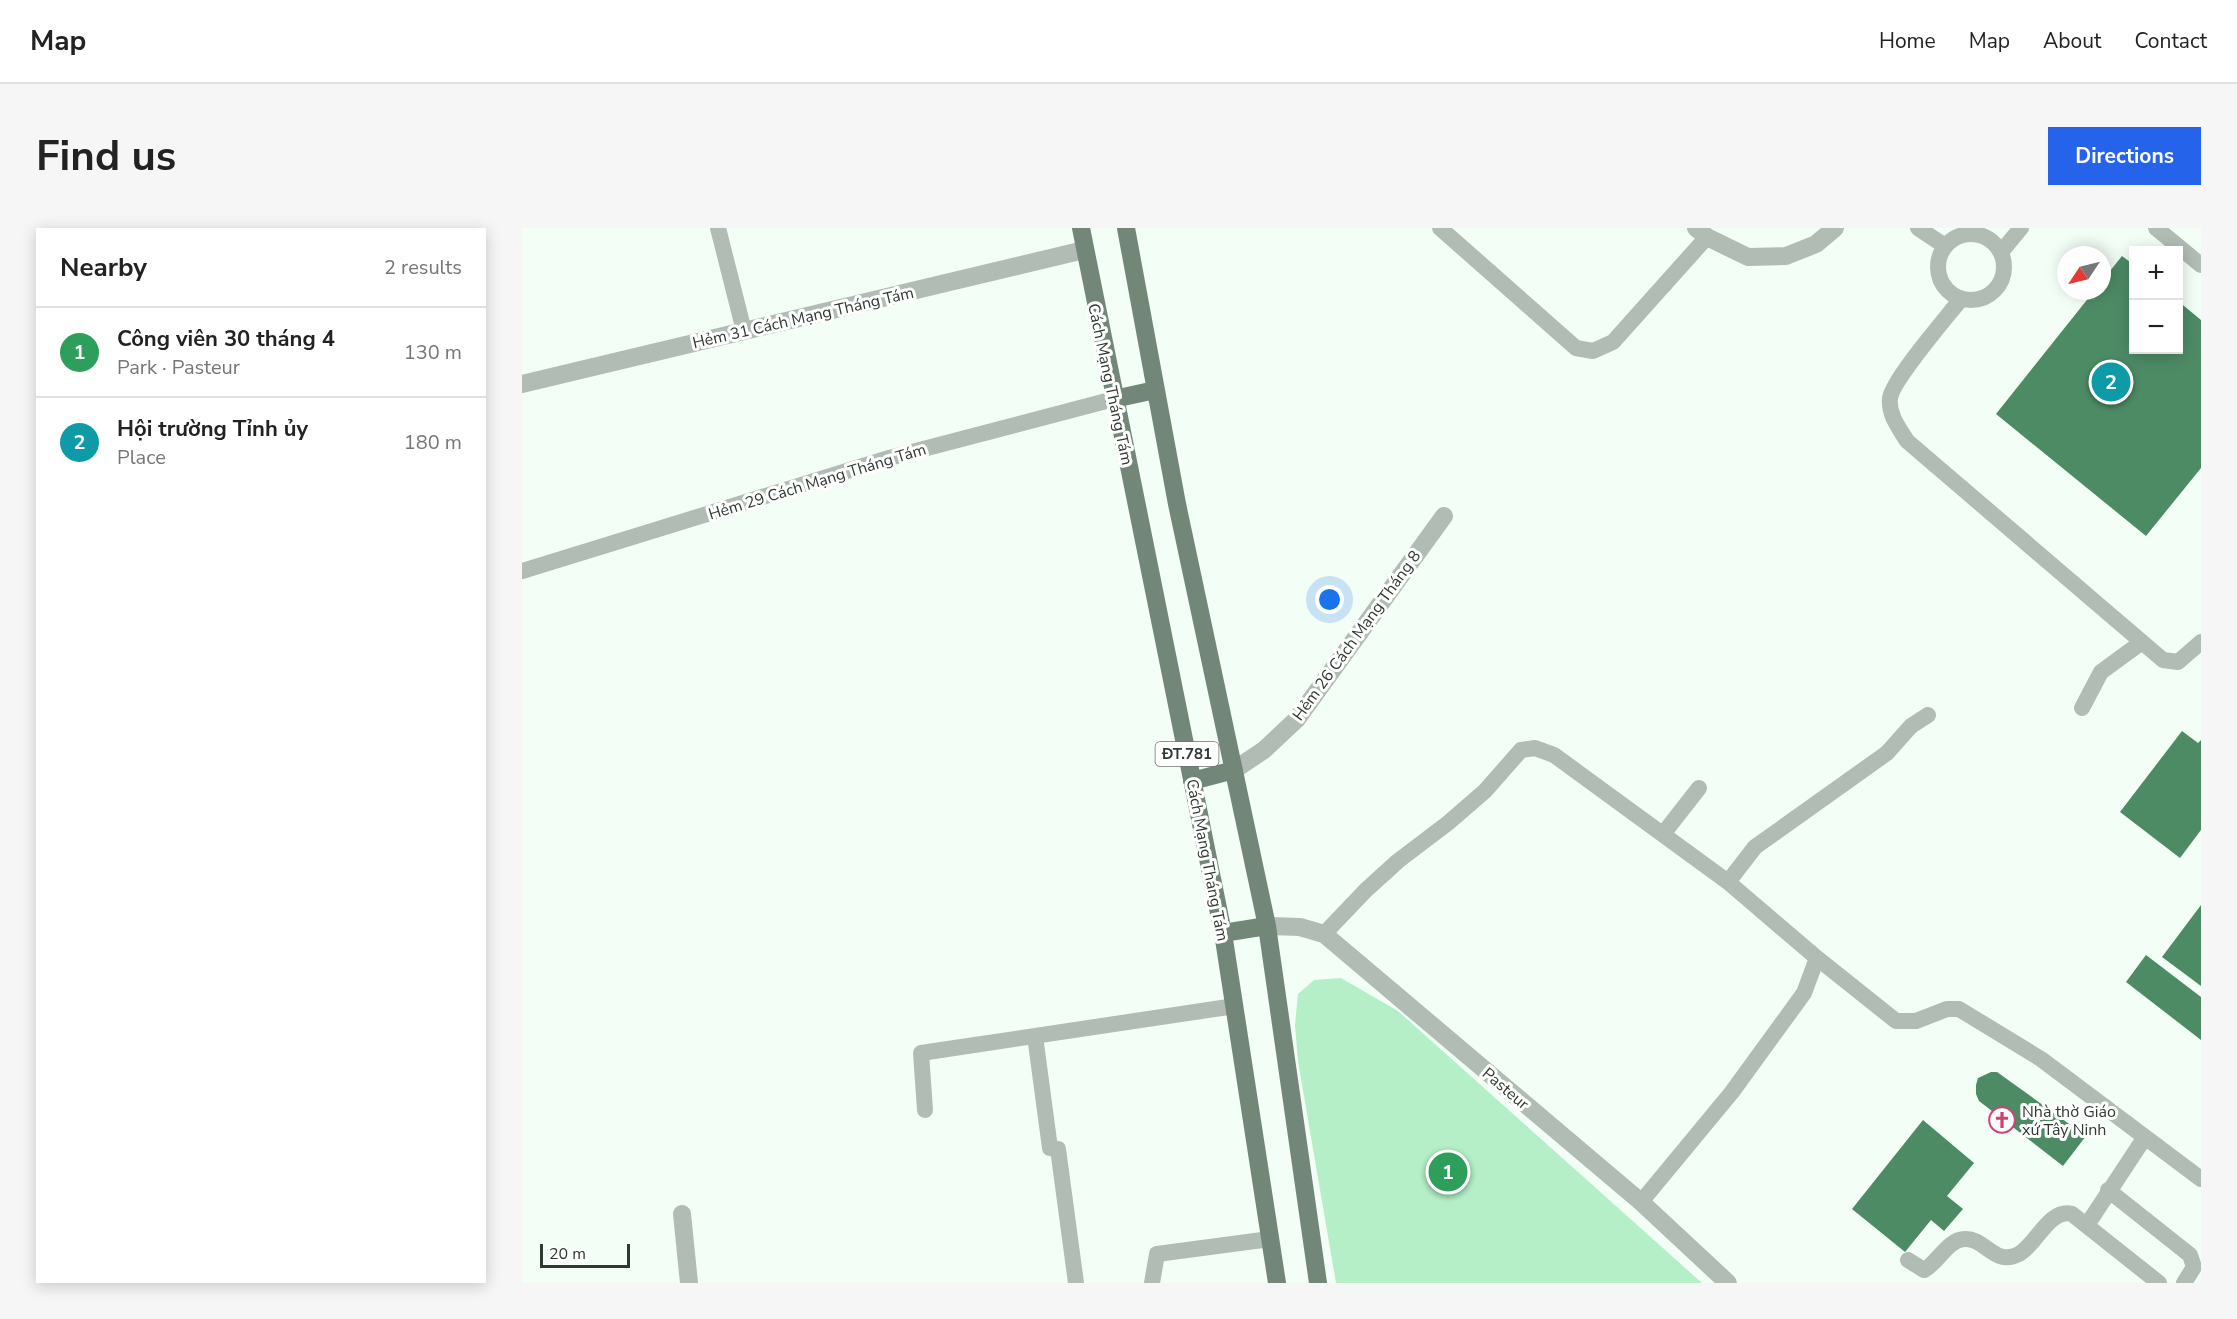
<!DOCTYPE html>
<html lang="en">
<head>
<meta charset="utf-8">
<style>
  :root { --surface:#fff; --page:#f6f6f6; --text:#222; --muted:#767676; --line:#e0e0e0; --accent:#2563eb }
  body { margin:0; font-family:"Nunito Sans",sans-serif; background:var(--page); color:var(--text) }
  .controls { position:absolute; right:18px; top:18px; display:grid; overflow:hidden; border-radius:0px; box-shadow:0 3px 15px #0003 }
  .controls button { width:54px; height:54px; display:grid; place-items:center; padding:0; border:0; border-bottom:2px solid var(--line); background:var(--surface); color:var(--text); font:30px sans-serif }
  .compass { position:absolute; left:1535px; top:18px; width:54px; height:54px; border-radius:50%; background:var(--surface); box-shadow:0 3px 15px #0003; rotate:235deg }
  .scale { position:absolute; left:18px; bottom:15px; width:90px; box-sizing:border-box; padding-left:6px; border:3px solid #2f3932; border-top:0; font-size:16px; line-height:21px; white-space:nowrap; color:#2f3932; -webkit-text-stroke:4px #fff; paint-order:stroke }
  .you { position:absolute; left:808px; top:372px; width:21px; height:21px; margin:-15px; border:4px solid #fff; border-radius:50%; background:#1a73e8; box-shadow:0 0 0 9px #1a73e833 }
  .badge { display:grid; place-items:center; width:39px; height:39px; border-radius:50%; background:var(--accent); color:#fff; font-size:20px; font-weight:700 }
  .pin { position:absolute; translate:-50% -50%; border:3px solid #fff; box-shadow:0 2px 6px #0006 }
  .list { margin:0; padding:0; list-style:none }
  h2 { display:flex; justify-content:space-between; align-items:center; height:78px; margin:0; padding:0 24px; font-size:26px }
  h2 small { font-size:20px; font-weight:400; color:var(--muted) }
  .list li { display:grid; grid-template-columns:39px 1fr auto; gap:18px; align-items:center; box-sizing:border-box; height:90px; padding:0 24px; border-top:2px solid var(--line) }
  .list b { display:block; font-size:22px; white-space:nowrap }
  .list p { margin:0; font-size:20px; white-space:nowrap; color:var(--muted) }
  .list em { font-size:20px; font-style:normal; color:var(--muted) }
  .map { position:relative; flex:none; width:1679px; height:1055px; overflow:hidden; border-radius:0px }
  header { display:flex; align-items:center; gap:36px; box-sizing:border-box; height:84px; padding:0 30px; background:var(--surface); border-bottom:2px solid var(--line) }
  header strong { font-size:28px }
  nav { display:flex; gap:33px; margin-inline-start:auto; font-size:21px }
  .intro { display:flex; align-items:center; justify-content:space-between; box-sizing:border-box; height:144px; padding:0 36px }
  h1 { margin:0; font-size:42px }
  .button { padding:15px 27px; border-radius:0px; background:var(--accent); color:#fff; font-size:21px; font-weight:700 }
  main { display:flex; gap:36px; padding:0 36px }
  aside { flex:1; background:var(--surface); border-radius:0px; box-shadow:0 3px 15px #0003 }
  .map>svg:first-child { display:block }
  .green { fill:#b4efc7 }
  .building { fill:#4d8b65 }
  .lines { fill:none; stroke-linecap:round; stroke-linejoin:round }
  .lane { stroke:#b0bcb4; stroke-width:16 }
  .street { stroke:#b0bcb4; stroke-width:18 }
  .primary { stroke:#738779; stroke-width:18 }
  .labels { text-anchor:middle; stroke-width:6; stroke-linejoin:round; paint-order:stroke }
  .shield { fill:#fff; stroke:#6d7470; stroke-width:1.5 }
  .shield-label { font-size:15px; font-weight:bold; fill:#2f3932 }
  .street-label { font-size:16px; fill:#2f3932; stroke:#fff }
  .poi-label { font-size:16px; fill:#2f3932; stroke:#fff; text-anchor:start }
</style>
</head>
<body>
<header>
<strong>Map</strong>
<nav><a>Home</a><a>Map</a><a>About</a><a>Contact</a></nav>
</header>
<div class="intro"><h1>Find us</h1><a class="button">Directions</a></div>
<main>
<aside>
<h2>Nearby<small>2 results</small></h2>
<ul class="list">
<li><span class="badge" style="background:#2e9e5b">1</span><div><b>Công viên 30 tháng 4</b><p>Park · Pasteur</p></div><em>130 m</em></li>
<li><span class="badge" style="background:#0f9aa8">2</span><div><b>Hội trường Tỉnh ủy</b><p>Place</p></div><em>180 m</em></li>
</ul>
</aside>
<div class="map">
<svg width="1679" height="1055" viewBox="0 0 1679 1055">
  <rect width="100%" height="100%" fill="#f3fef6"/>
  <path class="green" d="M819,750l57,33 304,272h-366l-38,-222 -3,-36 3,-31 16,-14z"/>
  <path class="building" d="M1600,28l12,9v85h44v-49l23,19v148l-55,68 -150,-122 98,-123h8v-10z
    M1660,503l16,12 3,-3v90l-21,28 -60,-46z
    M1679,677v81l-39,-29z
    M1624,727l55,42v43l-75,-58z
    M1469,844h6l89,64 -23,30 -84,-65 -3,-7v-9l2,-7z
    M1401,892l51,43 -27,33 16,13 -19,22 -13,-11 -26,32 -53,-43z"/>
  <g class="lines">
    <path class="lane" d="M196,0l26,103
      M918,0l136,120 17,3 20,-9 94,-105
      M1396,0l27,18
      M1634,0l45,37
      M1416 39a33 33 0 1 1 66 0a33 33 0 1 1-66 0Z
      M1479,24l20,-24
      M1439,71c-14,18 -68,80 -71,99 -2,16 9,30 17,43l256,219 15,2 23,-20
      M0,343l367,-113 225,-59
      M1560,480l19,-36 41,-30
      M1141,606l36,-46
      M1206,654l27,-35 132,-94 24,-27 17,-11
      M802,706l42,-44 32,-29 50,-38 37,-32 36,-41 14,-2 19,7 174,127 89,76 79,63h20l31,-12h12l82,50 160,120
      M513,808l15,112 8,1 18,134
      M403,882l-4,-57 314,-47
      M1586,962l82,65 4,12 -10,16
      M1119,974l91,-110 72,-99 13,-35
      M1565,997l58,-88
      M1386,1032l16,10c14,-7 23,-30 40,-31 21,-2 30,28 55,15 18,-10 30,-46 53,-40l87,69
      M630,1055l5,-29 113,-15"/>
    <path class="street" d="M1174,0l11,9 41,20 38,-1 30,-12 19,-16
      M0,156l562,-134
      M712,542l30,-20 33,-31 147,-203
      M745,698l33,1 24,7 317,268 87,81
      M160,986l7,69"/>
    <path class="primary" d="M559,0l142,705 54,350
      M604,0l51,276 90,422 51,357
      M592,171l41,-9
      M670,553l42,-11
      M701,705l44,-7"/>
  </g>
  <defs>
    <g id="church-ring" transform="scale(1.35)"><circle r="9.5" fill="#fff" stroke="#d04370" stroke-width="1.5"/><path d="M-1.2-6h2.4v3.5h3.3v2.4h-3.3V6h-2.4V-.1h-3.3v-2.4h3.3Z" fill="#d04370"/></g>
  </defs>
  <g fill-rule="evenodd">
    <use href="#church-ring" x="1480" y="892"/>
  </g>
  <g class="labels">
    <rect class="shield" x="633.5" y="514" width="63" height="24" rx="4.5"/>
    <g class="shield-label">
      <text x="665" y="531">ĐT.781</text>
    </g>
    <g class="street-label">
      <text transform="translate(281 89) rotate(-13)" y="6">Hẻm 31 Cách Mạng Tháng Tám</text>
      <text transform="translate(589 156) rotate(78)" y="6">Cách Mạng Tháng Tám</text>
      <text transform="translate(295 253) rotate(-17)" y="6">Hẻm 29 Cách Mạng Tháng Tám</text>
      <text transform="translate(834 407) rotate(-54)" y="6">Hẻm 26 Cách Mạng Tháng 8</text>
      <text transform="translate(686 632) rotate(79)" y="6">Cách Mạng Tháng Tám</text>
      <text transform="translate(984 860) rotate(40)" y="6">Pasteur</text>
    </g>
    <g class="poi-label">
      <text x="1500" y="889">Nhà thờ Giáo<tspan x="1500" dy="18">xứ Tây Ninh</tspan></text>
    </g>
  </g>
</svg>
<div class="controls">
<button>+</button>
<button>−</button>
</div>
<svg class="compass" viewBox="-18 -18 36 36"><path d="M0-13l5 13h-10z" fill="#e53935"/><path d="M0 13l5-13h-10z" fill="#767676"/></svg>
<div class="scale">20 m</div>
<div class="you"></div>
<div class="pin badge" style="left:926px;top:944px;background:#2e9e5b">1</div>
<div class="pin badge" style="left:1589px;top:154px;background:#0f9aa8">2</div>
</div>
</main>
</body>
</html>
